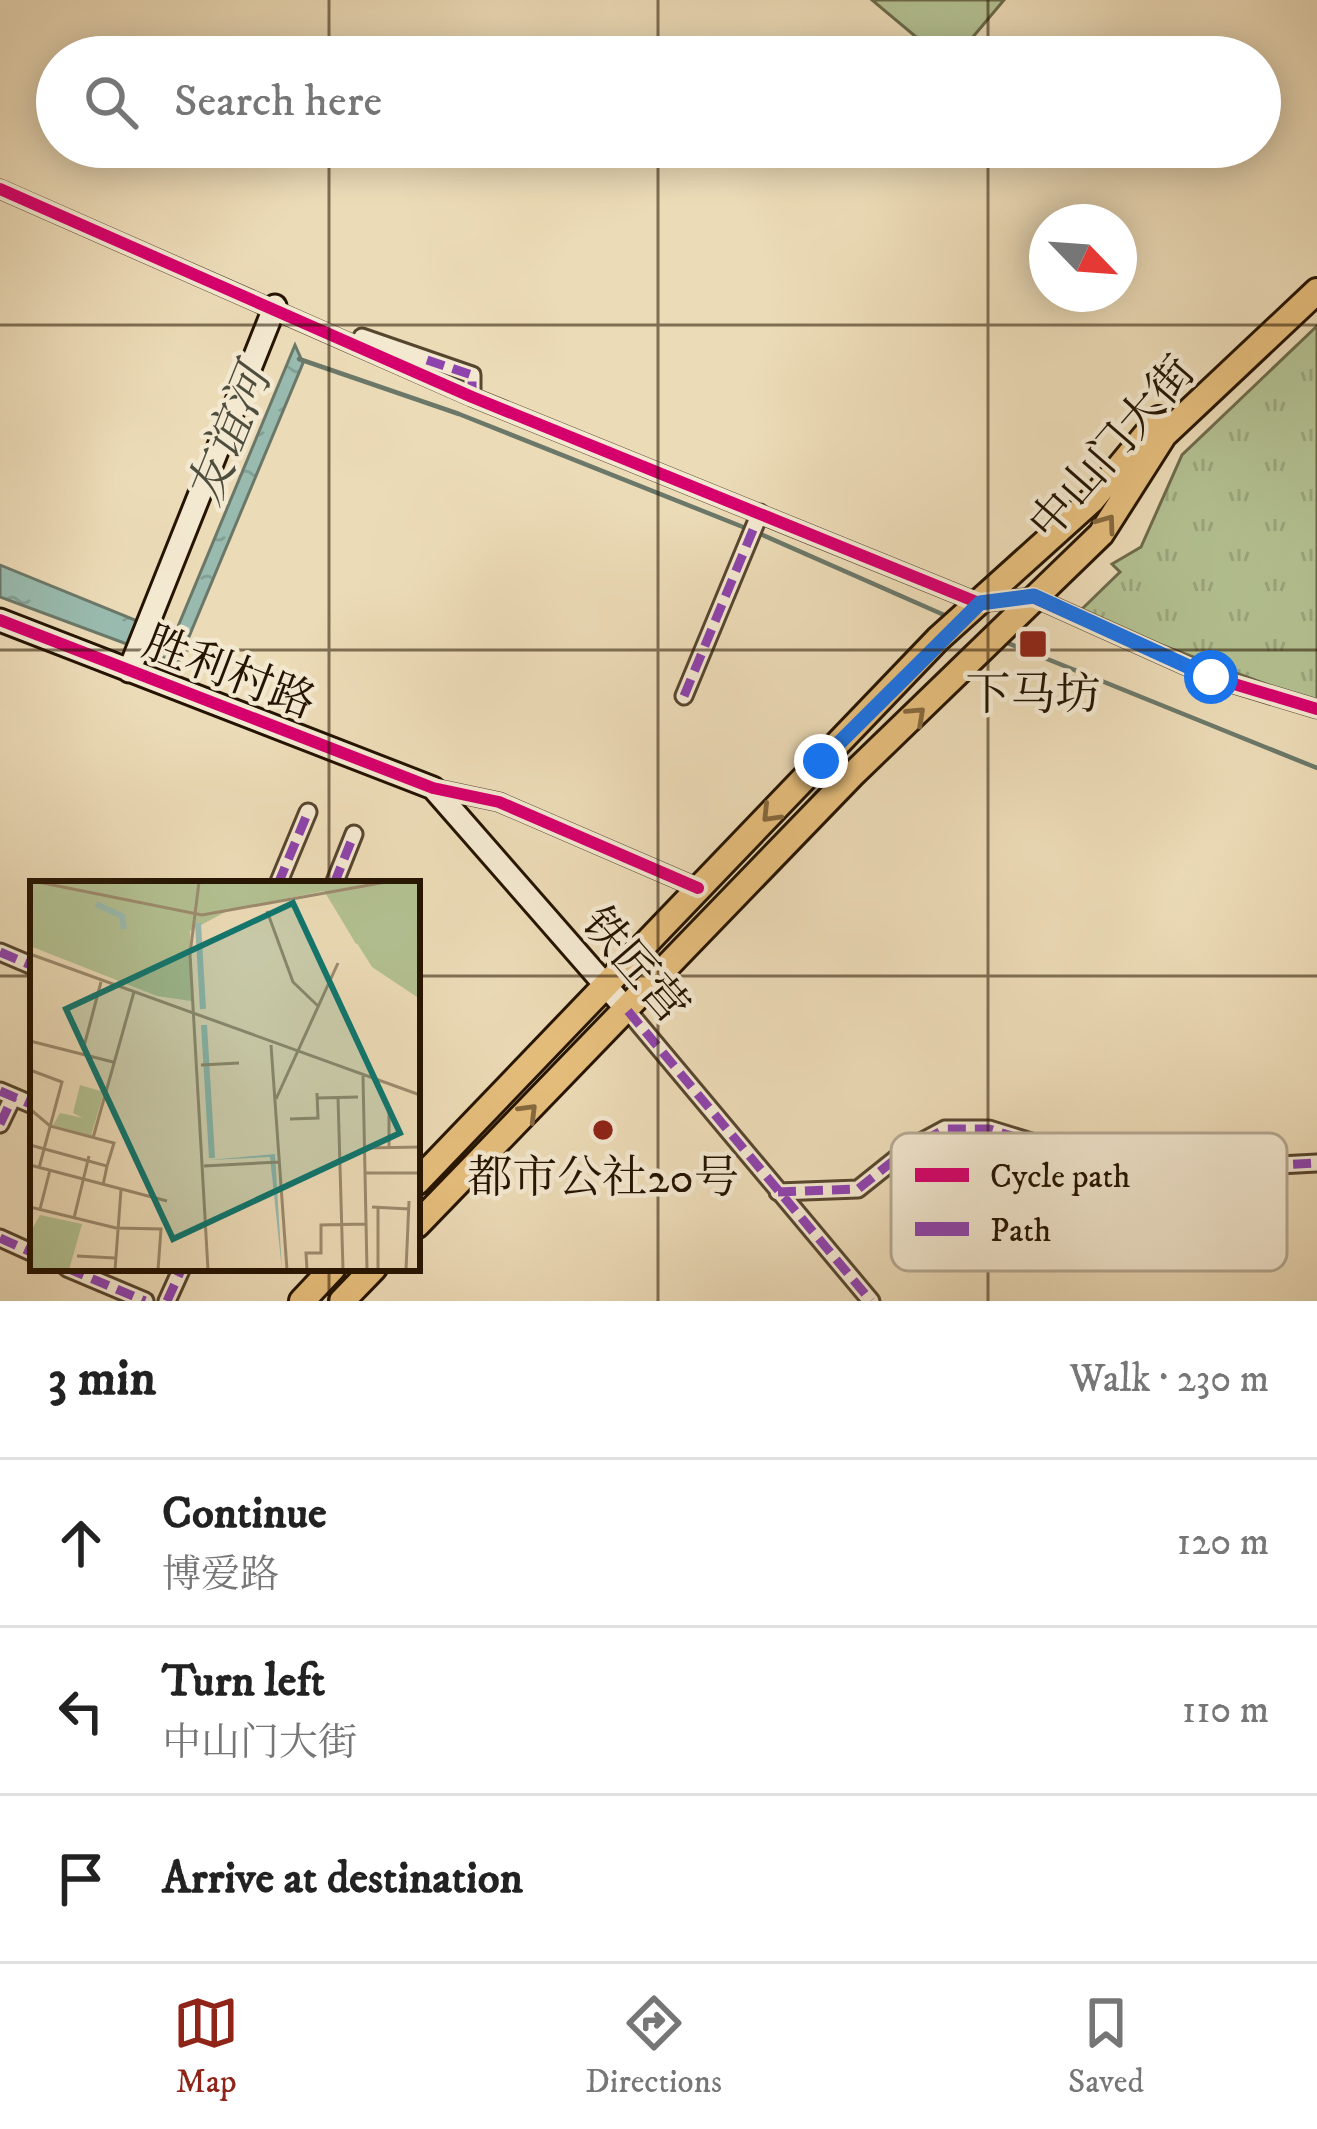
<!DOCTYPE html>
<html lang="en">
<head>
<meta charset="utf-8">
<style>
  :root { --surface:#fff; --page:#f2f2f2; --text:#222; --muted:#767676; --line:#e0e0e0; --accent:#8f2418 }
  body { margin:0; font-family:"IM FELL DW Pica","Noto Serif SC",serif; background:var(--page); color:var(--text) }
  .compass { position:absolute; left:1029px; top:204px; width:108px; height:108px; border-radius:50%; background:var(--surface); box-shadow:0 6px 30px #0003; rotate:115deg }
  .stop { position:absolute; width:36px; height:36px; margin:-27px; border:9px solid #1a73e8; border-radius:50%; background:#fff }
  .stop.end { background:#1a73e8; border-color:#fff; box-shadow:0 3px 12px #0008 }
  .list { margin:0; padding:0; list-style:none }
  h2 { display:flex; justify-content:space-between; align-items:center; height:156px; margin:0; padding:0 48px; font-size:51px }
  h2 small { font-size:39px; font-weight:400; color:var(--muted) }
  .list li { display:grid; grid-template-columns:78px 1fr auto; gap:36px; align-items:center; box-sizing:border-box; height:168px; padding:0 48px; border-top:3px solid var(--line) }
  .list b { display:block; font-size:45px; white-space:nowrap }
  .list p { margin:0; font-size:39px; white-space:nowrap; color:var(--muted) }
  .list em { font-size:39px; font-style:normal; color:var(--muted) }
  .icon { flex:none; width:66px; height:66px; fill:none; stroke:currentColor; stroke-width:2; stroke-linecap:round; stroke-linejoin:round }
  .map { position:relative; flex:none; width:1317px; height:1301px; overflow:hidden }
  .search { position:absolute; background:var(--surface); box-shadow:0 6px 30px #0003; left:36px; right:36px; top:36px; height:132px; display:flex; align-items:center; gap:30px; box-sizing:border-box; padding:0 42px; border-radius:66px; color:var(--muted); font-size:45px }
  .sheet { height:660px; background:var(--surface) }
  nav { display:flex; justify-content:space-around; align-items:center; box-sizing:border-box; height:168px; border-top:3px solid var(--line); background:var(--surface); font-size:33px; color:var(--muted) }
  nav a { display:grid; justify-items:center; gap:6px }
  nav .on { color:var(--accent) }
  .map>svg:first-child { display:block }
  .grass { fill:url(#grass-tufts); stroke:#6c6a4a; stroke-width:3 }
  .garden { fill:#b3c192; stroke:#6c6a4a; stroke-width:3 }
  .water { fill:url(#water-ripples); stroke:#6b7869; stroke-width:3 }
  .lines { fill:none; stroke-linecap:round; stroke-linejoin:round }
  .stream { stroke:#6b7869; stroke-width:4.5 }
  .street-casing { stroke:#57462e; stroke-width:21 }
  .secondary-casing { stroke:#251401; stroke-width:27 }
  .primary-casing { stroke:#251401; stroke-width:30 }
  .street { stroke:#f3e8d0; stroke-width:15 }
  .secondary { stroke:#f3e8d0; stroke-width:21 }
  .primary { stroke:#e6be7c; stroke-width:24 }
  .quiet { stroke:#8e44ad; stroke-width:9; stroke-dasharray:18 9; stroke-linecap:butt }
  .cycleway-casing { stroke:#f3e8d0; stroke-width:20 }
  .cycleway { stroke:#d6006c; stroke-width:12 }
  .oneway { stroke:#86693e }
  .route { stroke:#1a73e8; stroke-width:15 }
  .grid { fill:none; stroke:#251401; stroke-width:3; stroke-opacity:0.55 }
  .poi-dot { fill:#8f2418; stroke:#f3e8d0; stroke-width:4.5 }
  .labels { text-anchor:middle; stroke-width:9; stroke-linejoin:round; paint-order:stroke }
  .street-label { font-size:45px; fill:#251401; stroke:#f3e8d0 }
  .poi-label { font-size:45px; fill:#251401; stroke:#f3e8d0 }
  .water-label { font-size:48px; font-style:italic; fill:#4e4e3e; stroke:#f3e8d0 }
  .inset-river { fill:none; stroke:#99bbaf; stroke-width:6 }
  .inset-road { fill:none; stroke:#9c8b6e; stroke-width:3 }
  .view { fill:#0f766e; fill-opacity:0.15; stroke:#0f766e; stroke-width:6 }
  .inset-edge { fill:none; stroke:#251401; stroke-width:6 }
  .key { fill:#f3e8d0; stroke:#b5a892; stroke-width:3 }
  .key-label { font-size:33px; fill:#251401 }
</style>
</head>
<body>
<div class="map">
<svg width="1317" height="1301" viewBox="0 0 1317 1301">
  <defs>
    <pattern id="grass-tufts" width="24" height="20" patternUnits="userSpaceOnUse" patternTransform="scale(3)"><rect width="24" height="20" fill="#b3c192"/><path d="M3 7l-1-3M5 7V3M7 7l1-3M15 17l-1-3M17 17v-4M19 17l1-3" fill="none" stroke="#9aa57c"/></pattern>
    <pattern id="water-ripples" width="26" height="14" patternUnits="userSpaceOnUse" patternTransform="scale(3)"><rect width="26" height="14" fill="#99bbaf"/><path d="M2 4q2-2 4 0t4 0M15 11q2-2 4 0t4 0" fill="none" stroke="#84a095"/></pattern>
  </defs>
  <rect width="100%" height="100%" fill="#ecdbb7"/>
  <filter id="stains"><feTurbulence type="fractalNoise" baseFrequency=".00167" numOctaves="4"/><feColorMatrix values="0 0 0 0 .2 0 0 0 0 .09 0 0 0 0 .02 0 0 0 .5 -.17"/></filter>
  <radialGradient id="worn" r=".72"><stop offset=".6" stop-color="#630" stop-opacity="0"/><stop offset="1" stop-color="#630" stop-opacity=".3"/></radialGradient>
  <path class="grass" d="M1317,326v377l-212,-79 -23,-15 38,-37 -8,-8 29,-17 41,-92z"/>
  <path class="garden" d="M872,0h132l-48,57h-16z"/>
  <path class="water" d="M295,345l8,18 -125,300 -178,-66v-32l174,71z"/>
  <g class="lines">
    <path class="stream" d="M299,359l160,55 289,115
      M758,533l193,85
      M1005,642l312,126"/>
    <g class="street-casing">
      <path id="street" d="M0,189l472,208 507,206 54,-6 178,80 106,32
        M362,337l110,38v22
        M684,696l76,-183
        M433,788l66,14 199,86
        M278,884l30,-72
        M334,884l20,-50
        M0,952l33,14
        M628,1011l243,290
        M0,1091l33,14
        M0,1124l13,-27
        M778,1192l80,-3 50,-40 37,-20h44l110,34 70,8 148,-8
        M0,1238l33,15
        M67,1268l78,33
        M167,1301l15,-33"/>
    </g>
    <g class="secondary-casing">
      <path id="secondary" d="M0,620l433,168 195,223
        M129,671l146,-365"/>
    </g>
    <g class="primary-casing">
      <path id="primary" d="M417,1182l521,-543 154,-139 67,-81
        M417,1225l435,-450 249,-241 63,-99 153,-144
        M302,1301l31,-33
        M342,1301l32,-33"/>
    </g>
    <use href="#street" class="street"/>
    <use href="#secondary" class="secondary"/>
    <use href="#primary" class="primary"/>
    <path class="quiet" d="M427,360l45,15v22
      M684,696l76,-183
      M278,884l30,-72
      M334,884l20,-50
      M0,952l33,14
      M628,1011l243,290
      M0,1091l33,14
      M0,1124l13,-27
      M778,1192l80,-3 50,-40 37,-20h44l110,34 70,8 148,-8
      M0,1238l33,15
      M67,1268l78,33
      M167,1301l15,-33"/>
    <g class="cycleway-casing">
      <path id="cycleway" d="M0,189l472,208 507,206 54,-6 178,80 106,32
        M0,620l433,168 66,14 199,86"/>
    </g>
    <use href="#cycleway" class="cycleway"/>
  </g>
  <defs><path id="oneway-chevron" d="M-2-3.5L2.5 0L-2 3.5" fill="none" stroke-width="1.6" stroke-linecap="round" stroke-linejoin="round" transform="scale(3)"/></defs>
  <g class="oneway">
    <use href="#oneway-chevron" transform="translate(1107 523) rotate(-54)"/>
    <use href="#oneway-chevron" transform="translate(917 715) rotate(-43)"/>
    <use href="#oneway-chevron" transform="translate(770 814) rotate(134)"/>
    <use href="#oneway-chevron" transform="translate(529 1112) rotate(-45)"/>
  </g>
  <g class="lines">
    <path class="route" d="M821,761l159,-158 54,-7 177,81"/>
  </g>
  <path class="grid" d="M329,0v57M658,0v57M988,0v57M329,147v737M658,147v1154M988,147v1154M0,325h1317M0,650h1317M0,976h33M417,976h900M329,1268v33"/>
  <g class="poi-dot">
    <rect x="1018" y="629" width="30" height="30" rx="6"/>
    <circle cx="603" cy="1130" r="12"/>
  </g>
  <g class="labels">
    <g class="street-label">
      <text transform="translate(1111 447) rotate(-49)" y="16">中山门大街</text>
      <text transform="translate(230 671) rotate(21)" y="16">胜利村路</text>
      <text transform="translate(636 964) rotate(49)" y="16">铁匠营</text>
    </g>
    <g class="poi-label">
      <text x="1033" y="709">下马坊</text>
      <text x="603" y="1192">都市公社20号</text>
    </g>
    <g class="water-label">
      <text transform="translate(228 435) rotate(-68)" y="17">友谊河</text>
    </g>
  </g>
  <g transform="translate(30 881)">
    <rect width="390" height="390" fill="#ecdbb7"/>
    <path d="M0,1h390v117l-48,-32 -48,-76 -95,19 -39,21 1,70 -34,-5 -127,-50zM50,204l24,7 -13,44 -38,-11 7,-12 23,5 -10,-5z" fill="#b3c192"/>
    <path d="M289,1h101v116l-45,-32 -10,-26 -9,4z" fill="#b3c192"/>
    <path d="M10,334l42,9 -13,46h-39v-37z" fill="#b3c192"/>
    <path d="M245,273l7,116 -12,-113 -61,3z" fill="#99bbaf"/>
    <path class="inset-river" d="M66,23l26,12 2,13M168,42l5,86M174,144l8,133"/>
    <path class="inset-road" d="M8,1l164,33 184,-33M169,1l-9,72 18,316M237,30l26,71 25,24M0,73l390,141M0,160l83,21M241,164l16,225M53,169l18,-68M171,184l38,-2M0,189l32,12 -23,86M333,195l4,194M308,216l5,173M288,217l40,-1M246,218l62,-136M359,226v41M0,228l20,17 64,17 -7,23M260,238l28,-1 -1,-25M63,257l41,-146M0,264l77,21 -4,19M334,267l56,-1M0,284l137,36M174,285l76,-4M334,292h56M0,326l86,21 45,1 -3,41M342,326l37,2M10,328l10,-39M44,337l15,-62M47,375l38,2M85,389l6,-80M277,389l-1,-17h15v-28l44,-1M348,389v-63M376,389l3,-69"/>
    <path class="view" d="M263,22l107,230 -227,106 -107,-230z"/>
    <rect width="390" height="390" class="inset-edge"/>
  </g>
  <rect x="891" y="1133" width="396" height="138" rx="18" class="key"/>
  <rect x="915" y="1168" width="54" height="14" fill="#d6006c"/>
  <rect x="915" y="1222" width="54" height="14" fill="#8e44ad"/>
  <g class="key-label">
    <text x="990" y="1187">Cycle path</text>
    <text x="990" y="1241">Path</text>
  </g>
  <rect width="100%" height="100%" filter="url(#stains)"/>
  <rect width="100%" height="100%" fill="url(#worn)"/>
</svg>
<svg class="compass" viewBox="-18 -18 36 36"><path d="M0-13l5 13h-10z" fill="#e53935"/><path d="M0 13l5-13h-10z" fill="#767676"/></svg>
<div class="stop" style="left:1211px;top:677px"></div>
<div class="stop end" style="left:821px;top:761px"></div>
<div class="search"><svg class="icon" aria-label="search" viewBox="0 0 24 24"><circle cx="10" cy="10" r="6"/><path d="M15 15l6 6"/></svg>Search here</div>
</div>
<section class="sheet">
<h2>3 min<small>Walk · 230 m</small></h2>
<ul class="list">
<li><svg class="icon" aria-label="ahead" viewBox="0 0 24 24"><path d="M12 20V5M6 11l6-6 6 6"/></svg><div><b>Continue</b><p>博爱路</p></div><em>120 m</em></li>
<li><svg class="icon" aria-label="left" viewBox="0 0 24 24"><path d="M17 20v-9H6M10 6l-5 5 5 5"/></svg><div><b>Turn left</b><p>中山门大街</p></div><em>110 m</em></li>
<li><svg class="icon" aria-label="arrive" viewBox="0 0 24 24"><path d="M6 21V4h12l-3 4 3 4H6"/></svg><div><b>Arrive at destination</b></div></li>
</ul>
</section>
<nav>
<a class="on"><svg class="icon" aria-label="map" viewBox="0 0 24 24"><path d="M3 6l6-2 6 2 6-2v14l-6 2-6-2-6 2zM9 4v14M15 6v14"/></svg>Map</a>
<a><svg class="icon" aria-label="directions" viewBox="0 0 24 24"><path d="M12 3l9 9-9 9-9-9zM9 14v-3h6M13 9l2 2-2 2"/></svg>Directions</a>
<a><svg class="icon" aria-label="saved" viewBox="0 0 24 24"><path d="M7 4h10v16l-5-4-5 4z"/></svg>Saved</a>
</nav>
</body>
</html>
